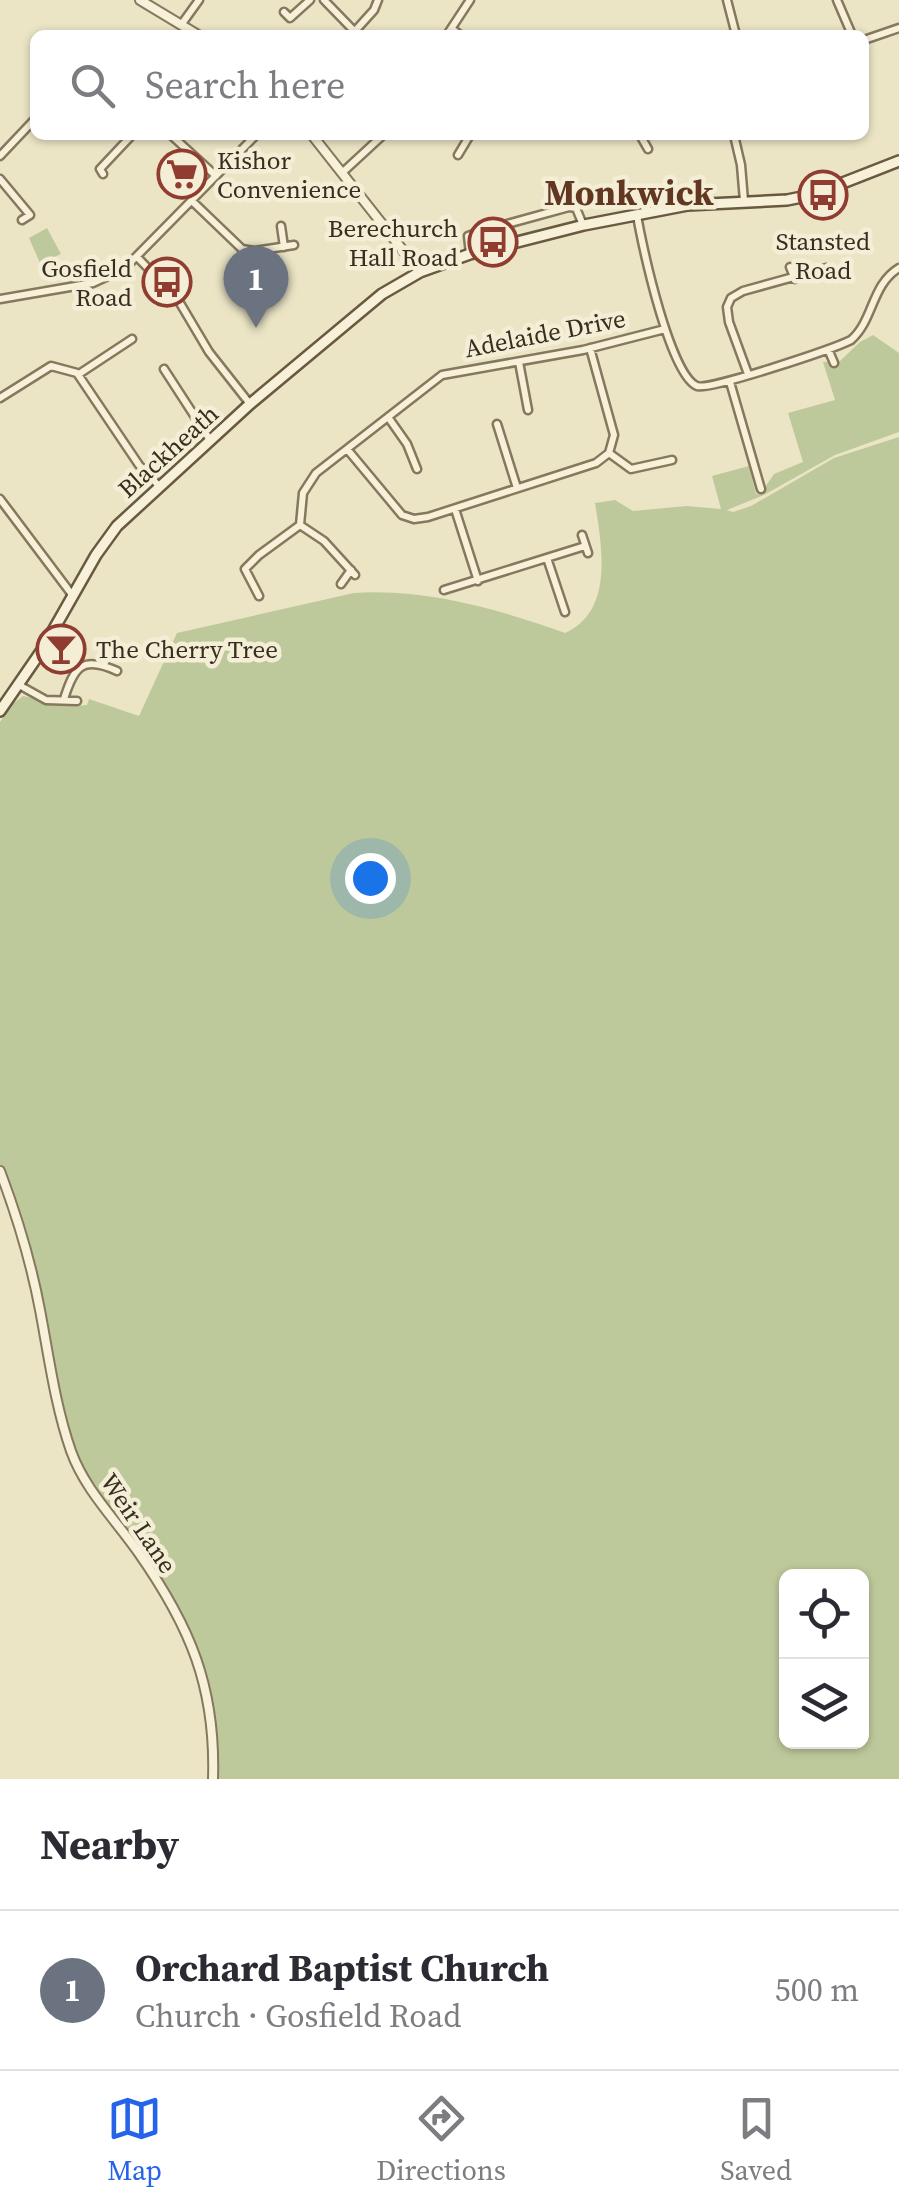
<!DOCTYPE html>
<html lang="en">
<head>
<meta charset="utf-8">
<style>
  :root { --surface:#fff; --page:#f2f2f3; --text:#2b2b33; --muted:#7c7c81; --line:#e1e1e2; --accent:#2563eb }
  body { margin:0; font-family:"Source Serif 4",serif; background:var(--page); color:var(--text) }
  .controls { position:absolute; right:30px; bottom:30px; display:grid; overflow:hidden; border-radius:15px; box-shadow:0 2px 8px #0004 }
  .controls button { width:90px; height:90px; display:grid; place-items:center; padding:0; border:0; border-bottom:2px solid var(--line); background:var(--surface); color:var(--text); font:50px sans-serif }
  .you { position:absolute; left:370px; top:878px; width:35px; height:35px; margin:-25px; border:8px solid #fff; border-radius:50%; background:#1a73e8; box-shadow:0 0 0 15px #1a73e833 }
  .badge { display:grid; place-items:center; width:65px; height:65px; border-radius:50%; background:var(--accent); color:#fff; font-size:32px; font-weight:700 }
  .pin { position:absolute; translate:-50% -82px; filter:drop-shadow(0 2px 5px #0008) }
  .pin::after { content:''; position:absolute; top:52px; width:35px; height:30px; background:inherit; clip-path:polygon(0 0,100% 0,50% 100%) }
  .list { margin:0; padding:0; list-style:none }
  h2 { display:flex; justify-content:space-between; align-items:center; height:130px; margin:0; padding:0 40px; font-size:42px }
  h2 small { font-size:32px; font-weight:400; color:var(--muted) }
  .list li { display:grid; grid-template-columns:65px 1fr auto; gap:30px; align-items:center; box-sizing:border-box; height:160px; padding:0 40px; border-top:2px solid var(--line) }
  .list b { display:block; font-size:38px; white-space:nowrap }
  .list p { margin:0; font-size:32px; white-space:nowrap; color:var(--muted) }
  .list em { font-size:32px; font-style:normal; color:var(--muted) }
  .icon { flex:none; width:55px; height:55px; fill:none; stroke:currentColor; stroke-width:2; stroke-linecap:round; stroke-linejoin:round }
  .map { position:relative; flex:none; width:899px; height:1779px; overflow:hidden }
  .search { position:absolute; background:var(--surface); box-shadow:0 2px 8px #0004; left:30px; right:30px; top:30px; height:110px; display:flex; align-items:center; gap:25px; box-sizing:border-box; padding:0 35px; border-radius:15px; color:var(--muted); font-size:38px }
  .sheet { height:290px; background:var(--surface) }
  nav { display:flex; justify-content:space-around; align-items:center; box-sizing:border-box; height:140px; border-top:2px solid var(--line); background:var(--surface); font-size:28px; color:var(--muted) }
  nav a { display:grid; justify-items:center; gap:5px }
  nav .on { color:var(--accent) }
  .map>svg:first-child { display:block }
  .green { fill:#bec99b; fill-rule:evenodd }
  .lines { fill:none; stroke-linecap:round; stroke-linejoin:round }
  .minor-casing { stroke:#86785d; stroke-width:11 }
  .tertiary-casing { stroke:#86785d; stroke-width:12 }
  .secondary-casing { stroke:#685940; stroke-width:14 }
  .minor { stroke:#f7f1d9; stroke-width:6 }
  .tertiary { stroke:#f7f1d9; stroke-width:8 }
  .secondary { stroke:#f7f1d9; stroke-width:9 }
  .labels { text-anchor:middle; stroke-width:9; stroke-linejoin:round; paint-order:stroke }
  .poi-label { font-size:25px; fill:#372e20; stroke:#f3eed5; text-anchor:start }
  .street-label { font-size:25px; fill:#372e20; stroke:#f3eed5 }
  .district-label { font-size:35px; font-weight:bold; fill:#613722; stroke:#f3eed5 }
</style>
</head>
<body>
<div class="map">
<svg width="899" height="1779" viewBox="0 0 899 1779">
  <rect width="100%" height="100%" fill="#ebe5c6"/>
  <path class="green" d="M47,228l14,26 -21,9 -11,-25z
    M873,335l26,18v79l-64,23 -71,40 -37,15 6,2 18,-6 83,-48 65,-21v1342h-686l-2,-59 -29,-97 -43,-70 -44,-56 -24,-44 -30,-138 -41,-147v-446l11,-17 12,-9c22,5 41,12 64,9l2,-6 50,17 38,-83 177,-40c71,-5 144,16 211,40 49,-22 37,-86 30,-130l20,-3 18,11 54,-5 34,3 -9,-33 37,-10 7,28 5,-1 13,-19 29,-12 -15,-49 47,-13 -12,-38 17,-1 20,-19zM786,1576h76v166h-76z"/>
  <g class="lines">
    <g class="minor-casing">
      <path id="minor" d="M324,0l34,35
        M727,0l9,35
        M837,0l15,35
        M284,12l6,6 20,-18
        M181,25l18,-25
        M452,29l8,6
        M355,31l19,-21 4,-10
        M447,35l23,-35
        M864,40l35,-12
        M171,135l45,41
        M640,135l8,14
        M734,135l7,30 3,36
        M458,155l12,-20
        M0,156l35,-37
        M343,172l40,-37
        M103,174l-3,-5 32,-34
        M0,179l30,36 -8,5
        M192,201l50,48 12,2 40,-6
        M637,215c5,31 33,160 60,171 11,5 136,-37 154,-46 23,-20 20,-55 48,-72
        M281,226l3,21
        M470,254l-2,-18 10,-4 91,-25 7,1 7,17
        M137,257l40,41 32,54 41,52
        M790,267l5,12
        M0,299l93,-16 32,-15 131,-133
        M828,349l6,14
        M519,362l9,48
        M164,369l46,71
        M79,374l53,-35
        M748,374l-19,-52 -2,-15 4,-9 12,-7 83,-23
        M730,382l31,107
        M0,398l51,-32 26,7 62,92 20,21
        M388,417l19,27 10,25
        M497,424l20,64
        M347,449l55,66 12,4 14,-2 168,-54 13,-10 5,-18 -24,-87
        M609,453l22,16 41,-9
        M0,499l73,97
        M455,509l23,72
        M300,525l24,16 31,34
        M582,535l6,18
        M547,558l18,54
        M341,584l10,-14
        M444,590l141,-44
        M259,596l-14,-27 14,-14 41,-30 3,-32 13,-20 126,-98 141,-25 82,-21
        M104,665l4,-11
        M19,685l27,15 31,1
        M64,699c10,-32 18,-44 53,-28"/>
    </g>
    <g class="tertiary-casing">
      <path id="tertiary" d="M140,0l58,35
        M312,135l108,137
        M0,1171c17,45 31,91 40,139 9,47 15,95 31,141 14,39 44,68 67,101 52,74 78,135 75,227"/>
    </g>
    <g class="secondary-casing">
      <path id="secondary" d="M0,711l42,-61 54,-95 21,-29 133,-122 132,-110 38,-22 50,-18 114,-29 104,-20 99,-5 25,-5 87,-34"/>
    </g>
    <use href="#minor" class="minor"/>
    <use href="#tertiary" class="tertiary"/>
    <use href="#secondary" class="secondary"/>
  </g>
  <defs>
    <g id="supermarket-ring" transform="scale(2.5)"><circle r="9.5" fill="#f3eed5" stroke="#913c31" stroke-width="1.5"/><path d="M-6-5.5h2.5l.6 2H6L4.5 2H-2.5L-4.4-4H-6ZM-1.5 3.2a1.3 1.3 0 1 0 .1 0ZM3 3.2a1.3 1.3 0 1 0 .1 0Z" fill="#913c31"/></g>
    <g id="bus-ring" transform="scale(2.5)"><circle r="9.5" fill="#f3eed5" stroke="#913c31" stroke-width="1.5"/><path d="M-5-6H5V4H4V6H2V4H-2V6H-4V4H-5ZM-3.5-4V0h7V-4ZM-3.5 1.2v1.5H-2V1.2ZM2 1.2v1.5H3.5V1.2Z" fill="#913c31"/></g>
    <g id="bar-ring" transform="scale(2.5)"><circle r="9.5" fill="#f3eed5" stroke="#913c31" stroke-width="1.5"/><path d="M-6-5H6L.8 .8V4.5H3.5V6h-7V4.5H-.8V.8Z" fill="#913c31"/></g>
  </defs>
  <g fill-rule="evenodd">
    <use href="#supermarket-ring" x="182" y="174"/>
    <use href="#bus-ring" x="823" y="195"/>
    <use href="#bus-ring" x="493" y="242"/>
    <use href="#bus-ring" x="167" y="282"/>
    <use href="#bar-ring" x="61" y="649"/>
  </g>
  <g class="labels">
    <g class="poi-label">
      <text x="217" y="169">Kishor<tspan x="217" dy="29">Convenience</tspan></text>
      <text x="458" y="237" text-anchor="end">Berechurch<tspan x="458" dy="29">Hall Road</tspan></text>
      <text x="823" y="250" text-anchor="middle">Stansted<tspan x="823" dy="29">Road</tspan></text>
      <text x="132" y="277" text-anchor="end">Gosfield<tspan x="132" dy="29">Road</tspan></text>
      <text x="96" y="658">The Cherry Tree</text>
    </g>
    <g class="street-label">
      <text transform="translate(545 333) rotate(-11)" y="9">Adelaide Drive</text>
      <text transform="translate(168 451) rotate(-42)" y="9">Blackheath</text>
      <text transform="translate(139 1523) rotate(56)" y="9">Weir Lane</text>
    </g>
    <g class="district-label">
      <text x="629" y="205">Monkwick</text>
    </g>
  </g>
</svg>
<div class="controls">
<button><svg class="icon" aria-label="locate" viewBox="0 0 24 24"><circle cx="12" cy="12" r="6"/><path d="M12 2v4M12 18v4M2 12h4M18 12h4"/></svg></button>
<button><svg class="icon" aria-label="layers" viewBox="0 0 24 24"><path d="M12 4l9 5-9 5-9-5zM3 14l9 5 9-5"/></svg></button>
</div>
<div class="you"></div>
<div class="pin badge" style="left:256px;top:328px;background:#6b7280">1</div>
<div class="search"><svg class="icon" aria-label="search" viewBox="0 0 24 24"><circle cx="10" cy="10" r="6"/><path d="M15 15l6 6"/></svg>Search here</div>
</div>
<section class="sheet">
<h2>Nearby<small></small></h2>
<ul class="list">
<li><span class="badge" style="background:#6b7280">1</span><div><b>Orchard Baptist Church</b><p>Church · Gosfield Road</p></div><em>500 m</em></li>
</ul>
</section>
<nav>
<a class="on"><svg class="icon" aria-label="map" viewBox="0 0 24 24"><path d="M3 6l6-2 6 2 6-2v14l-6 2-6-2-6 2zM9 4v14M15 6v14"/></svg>Map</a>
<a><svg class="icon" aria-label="directions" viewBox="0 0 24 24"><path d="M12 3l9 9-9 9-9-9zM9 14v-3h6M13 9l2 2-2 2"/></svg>Directions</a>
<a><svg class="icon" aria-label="saved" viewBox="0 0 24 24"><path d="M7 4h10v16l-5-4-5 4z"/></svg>Saved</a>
</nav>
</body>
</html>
